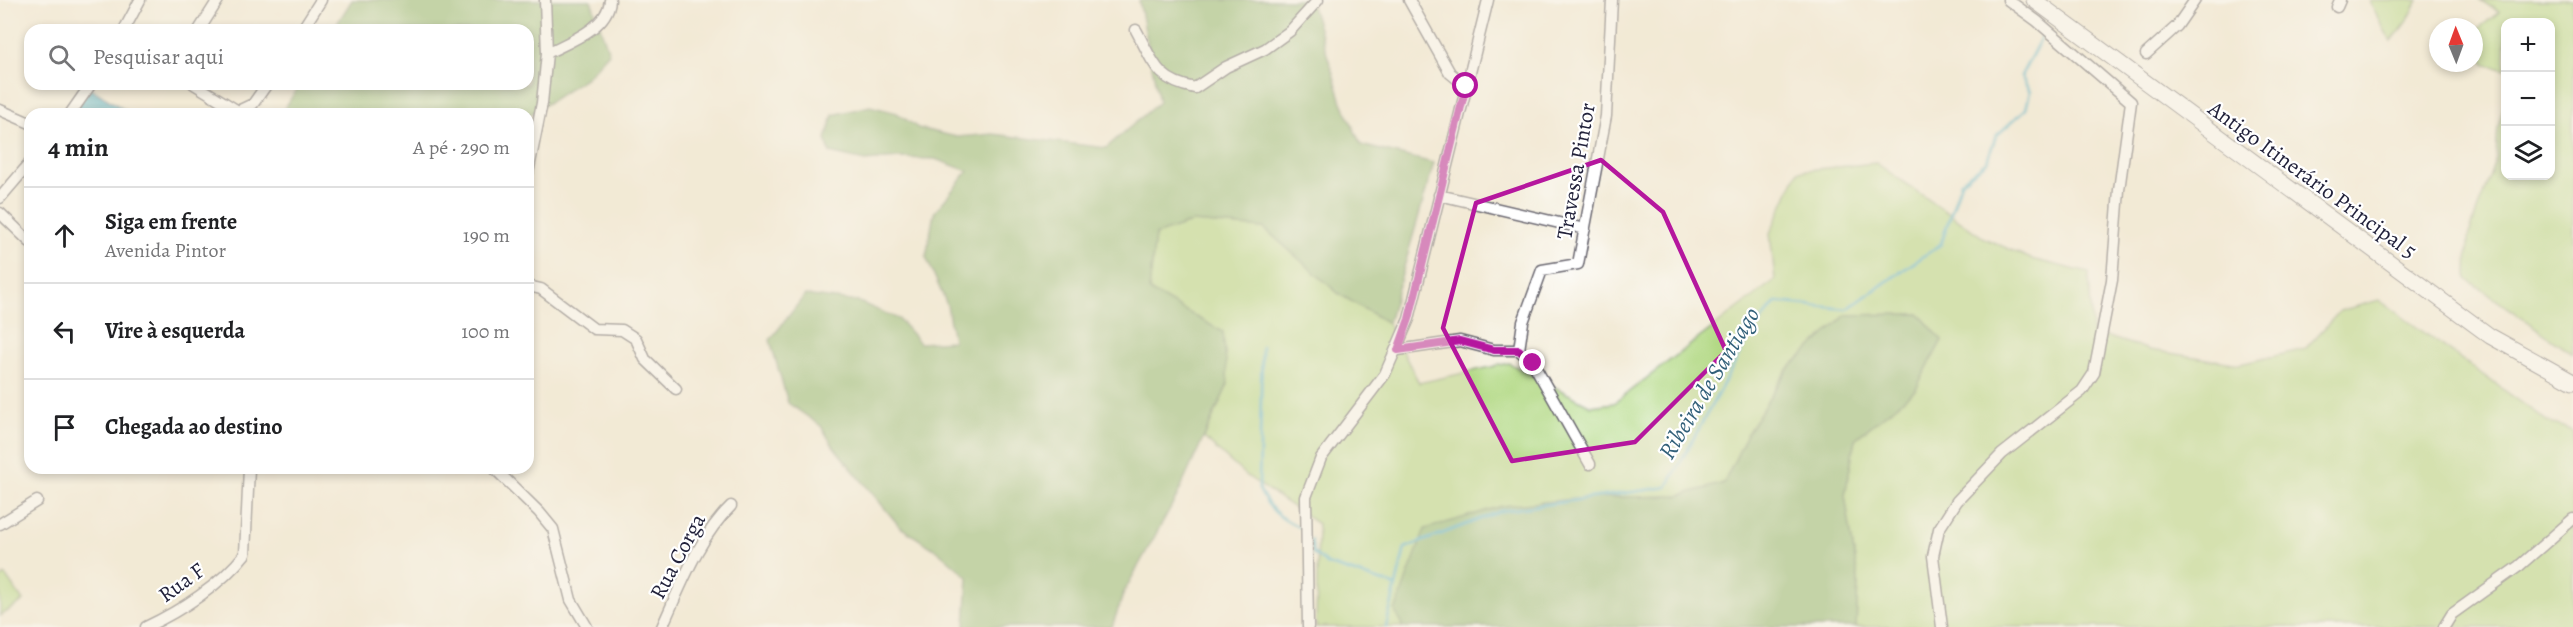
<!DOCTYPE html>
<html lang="pt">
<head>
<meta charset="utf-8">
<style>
  :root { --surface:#fff; --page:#f6f6f6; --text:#202124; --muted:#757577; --line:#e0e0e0 }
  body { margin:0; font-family:Alegreya,serif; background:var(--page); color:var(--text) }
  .controls { position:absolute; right:18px; top:18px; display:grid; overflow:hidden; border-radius:12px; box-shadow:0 3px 9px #0003 }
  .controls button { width:54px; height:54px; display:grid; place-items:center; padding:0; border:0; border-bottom:2px solid var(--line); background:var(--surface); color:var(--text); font:30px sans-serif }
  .compass { position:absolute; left:2429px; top:18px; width:54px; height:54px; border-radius:50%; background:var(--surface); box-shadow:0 3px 9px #0003; rotate:359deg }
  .stop { position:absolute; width:18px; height:18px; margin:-14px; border:4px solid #b5179e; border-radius:50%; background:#fff }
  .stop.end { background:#b5179e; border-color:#fff; box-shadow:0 2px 6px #0008 }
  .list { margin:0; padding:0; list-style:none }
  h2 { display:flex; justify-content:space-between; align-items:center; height:78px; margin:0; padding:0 24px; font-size:26px }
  h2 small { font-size:20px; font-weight:400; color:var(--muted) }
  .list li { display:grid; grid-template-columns:39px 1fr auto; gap:18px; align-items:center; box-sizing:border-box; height:96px; padding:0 24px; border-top:2px solid var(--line) }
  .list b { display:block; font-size:22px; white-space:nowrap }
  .list p { margin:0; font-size:20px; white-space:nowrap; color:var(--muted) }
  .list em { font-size:20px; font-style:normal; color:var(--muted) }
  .icon { flex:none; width:33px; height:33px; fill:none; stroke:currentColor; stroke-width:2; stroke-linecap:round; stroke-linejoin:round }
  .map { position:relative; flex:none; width:2573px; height:627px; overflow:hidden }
  .search { position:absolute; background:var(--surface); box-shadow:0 3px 9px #0003; left:24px; top:24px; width:510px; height:66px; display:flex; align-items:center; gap:15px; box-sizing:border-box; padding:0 21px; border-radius:18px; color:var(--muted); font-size:22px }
  .panel { position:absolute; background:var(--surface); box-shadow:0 3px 9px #0003; left:24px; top:108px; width:510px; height:366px; border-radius:18px }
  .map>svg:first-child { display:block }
  .green { fill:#b1d882; stroke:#6a7d5e; stroke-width:1.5 }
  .forest { fill:#8cb870; stroke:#576d56; stroke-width:1.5 }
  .water { fill:#48aec7; stroke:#356881; stroke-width:1.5 }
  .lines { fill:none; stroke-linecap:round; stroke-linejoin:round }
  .stream { stroke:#48aec7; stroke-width:3 }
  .minor-casing { stroke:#6b6871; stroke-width:13 }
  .highway-casing { stroke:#6b6871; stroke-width:17 }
  .minor { stroke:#fff; stroke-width:10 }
  .highway { stroke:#fff; stroke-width:15 }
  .route { stroke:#b5179e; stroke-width:8 }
  .marked { fill:none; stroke:#b5179e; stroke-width:4.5; stroke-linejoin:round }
  .labels { text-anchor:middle; stroke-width:4.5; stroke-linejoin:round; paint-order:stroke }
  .street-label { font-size:22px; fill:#22223b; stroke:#fff }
  .water-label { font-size:24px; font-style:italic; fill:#33617a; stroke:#fff }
</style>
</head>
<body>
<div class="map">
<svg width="2573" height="627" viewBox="0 0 2573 627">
  <rect width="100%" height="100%" fill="#fff"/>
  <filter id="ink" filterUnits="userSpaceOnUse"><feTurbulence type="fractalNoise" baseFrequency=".0167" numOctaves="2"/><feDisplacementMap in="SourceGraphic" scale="12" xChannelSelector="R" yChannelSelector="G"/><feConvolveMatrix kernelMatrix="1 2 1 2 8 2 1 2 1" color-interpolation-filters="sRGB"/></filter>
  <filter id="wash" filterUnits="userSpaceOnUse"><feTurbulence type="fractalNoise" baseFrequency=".008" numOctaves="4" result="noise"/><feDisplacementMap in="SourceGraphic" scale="24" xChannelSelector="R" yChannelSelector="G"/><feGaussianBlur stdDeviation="1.35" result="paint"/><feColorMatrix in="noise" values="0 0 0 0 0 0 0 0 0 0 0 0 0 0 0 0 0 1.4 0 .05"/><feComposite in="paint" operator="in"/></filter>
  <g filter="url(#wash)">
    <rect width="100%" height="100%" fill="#f2ead5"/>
    <path class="green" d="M2371,0h47l-9,18 -18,24 -21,-39z
      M2480,0h93v354l-106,-75 1,-42 28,-79 2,-31 7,-25 1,74h44v-154h-44l-1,48 -19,-6 -12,-14v-18l25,-20z
      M1876,163l108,75 47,21 58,14 3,59 58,18 90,14 65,-15 35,-38 39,-11 168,121 26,10v196h-717l2,-47 -13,-85 10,-56 60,-49 27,-50 -23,-26 -73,1 -59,55 -39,62 -24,51 -46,13 -93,2 -190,112 8,17h-87l2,-103 -74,-50 -40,-36 24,-54 -79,-94 6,-55 38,-13 71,6 75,66 49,29 31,60 90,-20 82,43 23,-3 161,-123 -5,-47 28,-62z
      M5,575l18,26 -23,15v-37z"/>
    <path class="forest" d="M352,0h239l18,53 -22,24 -59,39v-2h-244l1,-6 15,-24h228v-54h-195z
      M1139,0h171l32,102 19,43 73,18 -46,160 -49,-29 -75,-66 -71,-6 -38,13 -6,55 74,42 5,52 -51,112 -53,96 -12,35h-147l3,-50 -29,-25 -39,-25 -66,-80 -13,-21 -33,-23 -18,-63 35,-45 54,7 40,17 21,24 33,-2 -6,-36 -21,-48 8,-44 34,-42 -33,-12 -36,-1 -34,3 -35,-8 -4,-14 7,-24 37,-9 27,7 21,15 39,9 36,-3 113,14 53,-46z
      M1919,314l23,26 -27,50 -60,49 -10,56 13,85 -2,47h-453l-8,-16 30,-82 77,-23 83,-8 93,-2 46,-13 24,-51 39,-62 59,-55z"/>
    <path class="water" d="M81,84h3l47,30h-66z"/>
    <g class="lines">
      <path class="stream" d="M1262,347l-3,142c10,20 20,29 40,38
        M1311,540l2,13 14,11 69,22
        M1386,627l19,-79 96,-37 166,-24 84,-154 25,-31 71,7 94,-65 20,-62 26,-21 9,-25 30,-27 4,-17 -9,-16 21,-40"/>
    </g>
  </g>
  <g filter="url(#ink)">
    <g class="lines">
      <g class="minor-casing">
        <path id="minor" d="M1409,0l41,73 16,13
          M2337,7l3,-7
          M124,30l16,-30
          M199,30l19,-30
          M302,30l19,-30
          M1136,30c17,31 20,51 59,58l31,-21 39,-18 25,-18 28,-31
          M547,53c22,-11 61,-25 63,-53
          M2146,54l31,-28 18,-26
          M194,84l44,27 15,-7 14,-20
          M0,110l30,13
          M70,114l21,-30
          M528,173l14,-70 5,-50 -2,-53
          M1439,195l146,34
          M0,198l30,-35
          M0,213l30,29
          M528,286l13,3 53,40 28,1 14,9 9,20 31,30
          M1398,350l62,-9 34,9h25l14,13 57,101
          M1519,350l4,-28 19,-52 36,-6 28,-148 6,-116
          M494,468l45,44 14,17 18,71 16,27
          M0,524l37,-23
          M146,627c34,-16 75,-42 99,-73l4,-86
          M662,627c19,-41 36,-89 69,-121
          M1308,627l-2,-130 15,-39 64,-84 24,-55 79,-319
          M1942,627l-9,-71 6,-27 18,-28 45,-47 80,-63 12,-18 18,-93 7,-90 12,-88 -94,-81 -29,-21
          M2444,627l8,-13 67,-48 54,-47"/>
      </g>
      <g class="highway-casing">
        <path id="highway" d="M2034,0l456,336 83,46"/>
      </g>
      <use href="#minor" class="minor"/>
      <use href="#highway" class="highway"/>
    </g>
  </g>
  <g class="lines" filter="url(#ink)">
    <path class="route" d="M1466,86l-57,233 -11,31 62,-9 34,9h25l14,13"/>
  </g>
  <path d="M0 0H2573V627H0ZM1601,160l62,52 63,139 -91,91 -123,19 -69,-133 33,-125z" fill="#f2ead5" fill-opacity=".55" fill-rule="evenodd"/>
  <path class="marked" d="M1601,160l62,52 63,139 -91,91 -123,19 -69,-133 33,-125z"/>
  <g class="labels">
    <g class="street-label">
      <text transform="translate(1575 171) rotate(-80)" y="8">Travessa Pintor</text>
      <text transform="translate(2313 179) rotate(36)" y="8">Antigo Itinerário Principal 5</text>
      <text transform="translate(677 556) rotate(-62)" y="8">Rua Corga</text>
      <text transform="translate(181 582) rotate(-36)" y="8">Rua F</text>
    </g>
    <g class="water-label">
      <text transform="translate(1709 383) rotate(-59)" y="8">Ribeira de Santiago</text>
    </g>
  </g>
</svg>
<div class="controls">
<button>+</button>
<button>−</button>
<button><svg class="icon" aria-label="layers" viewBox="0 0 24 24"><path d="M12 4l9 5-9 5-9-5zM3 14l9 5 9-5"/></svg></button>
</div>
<svg class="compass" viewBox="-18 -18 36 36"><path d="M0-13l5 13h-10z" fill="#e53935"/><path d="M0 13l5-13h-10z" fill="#757577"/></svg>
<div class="stop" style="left:1466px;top:86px"></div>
<div class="stop end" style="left:1533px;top:363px"></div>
<div class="search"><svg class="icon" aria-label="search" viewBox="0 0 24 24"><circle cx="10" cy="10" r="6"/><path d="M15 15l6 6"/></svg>Pesquisar aqui</div>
<section class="panel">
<h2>4 min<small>A pé · 290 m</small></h2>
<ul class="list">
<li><svg class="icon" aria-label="ahead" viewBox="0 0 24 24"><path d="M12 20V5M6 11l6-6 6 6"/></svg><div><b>Siga em frente</b><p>Avenida Pintor</p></div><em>190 m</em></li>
<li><svg class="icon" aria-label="left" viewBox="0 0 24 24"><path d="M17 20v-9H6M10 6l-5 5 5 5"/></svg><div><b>Vire à esquerda</b></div><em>100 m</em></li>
<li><svg class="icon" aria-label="arrive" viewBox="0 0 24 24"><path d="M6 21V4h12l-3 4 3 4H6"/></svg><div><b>Chegada ao destino</b></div></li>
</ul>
</section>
</div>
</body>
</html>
